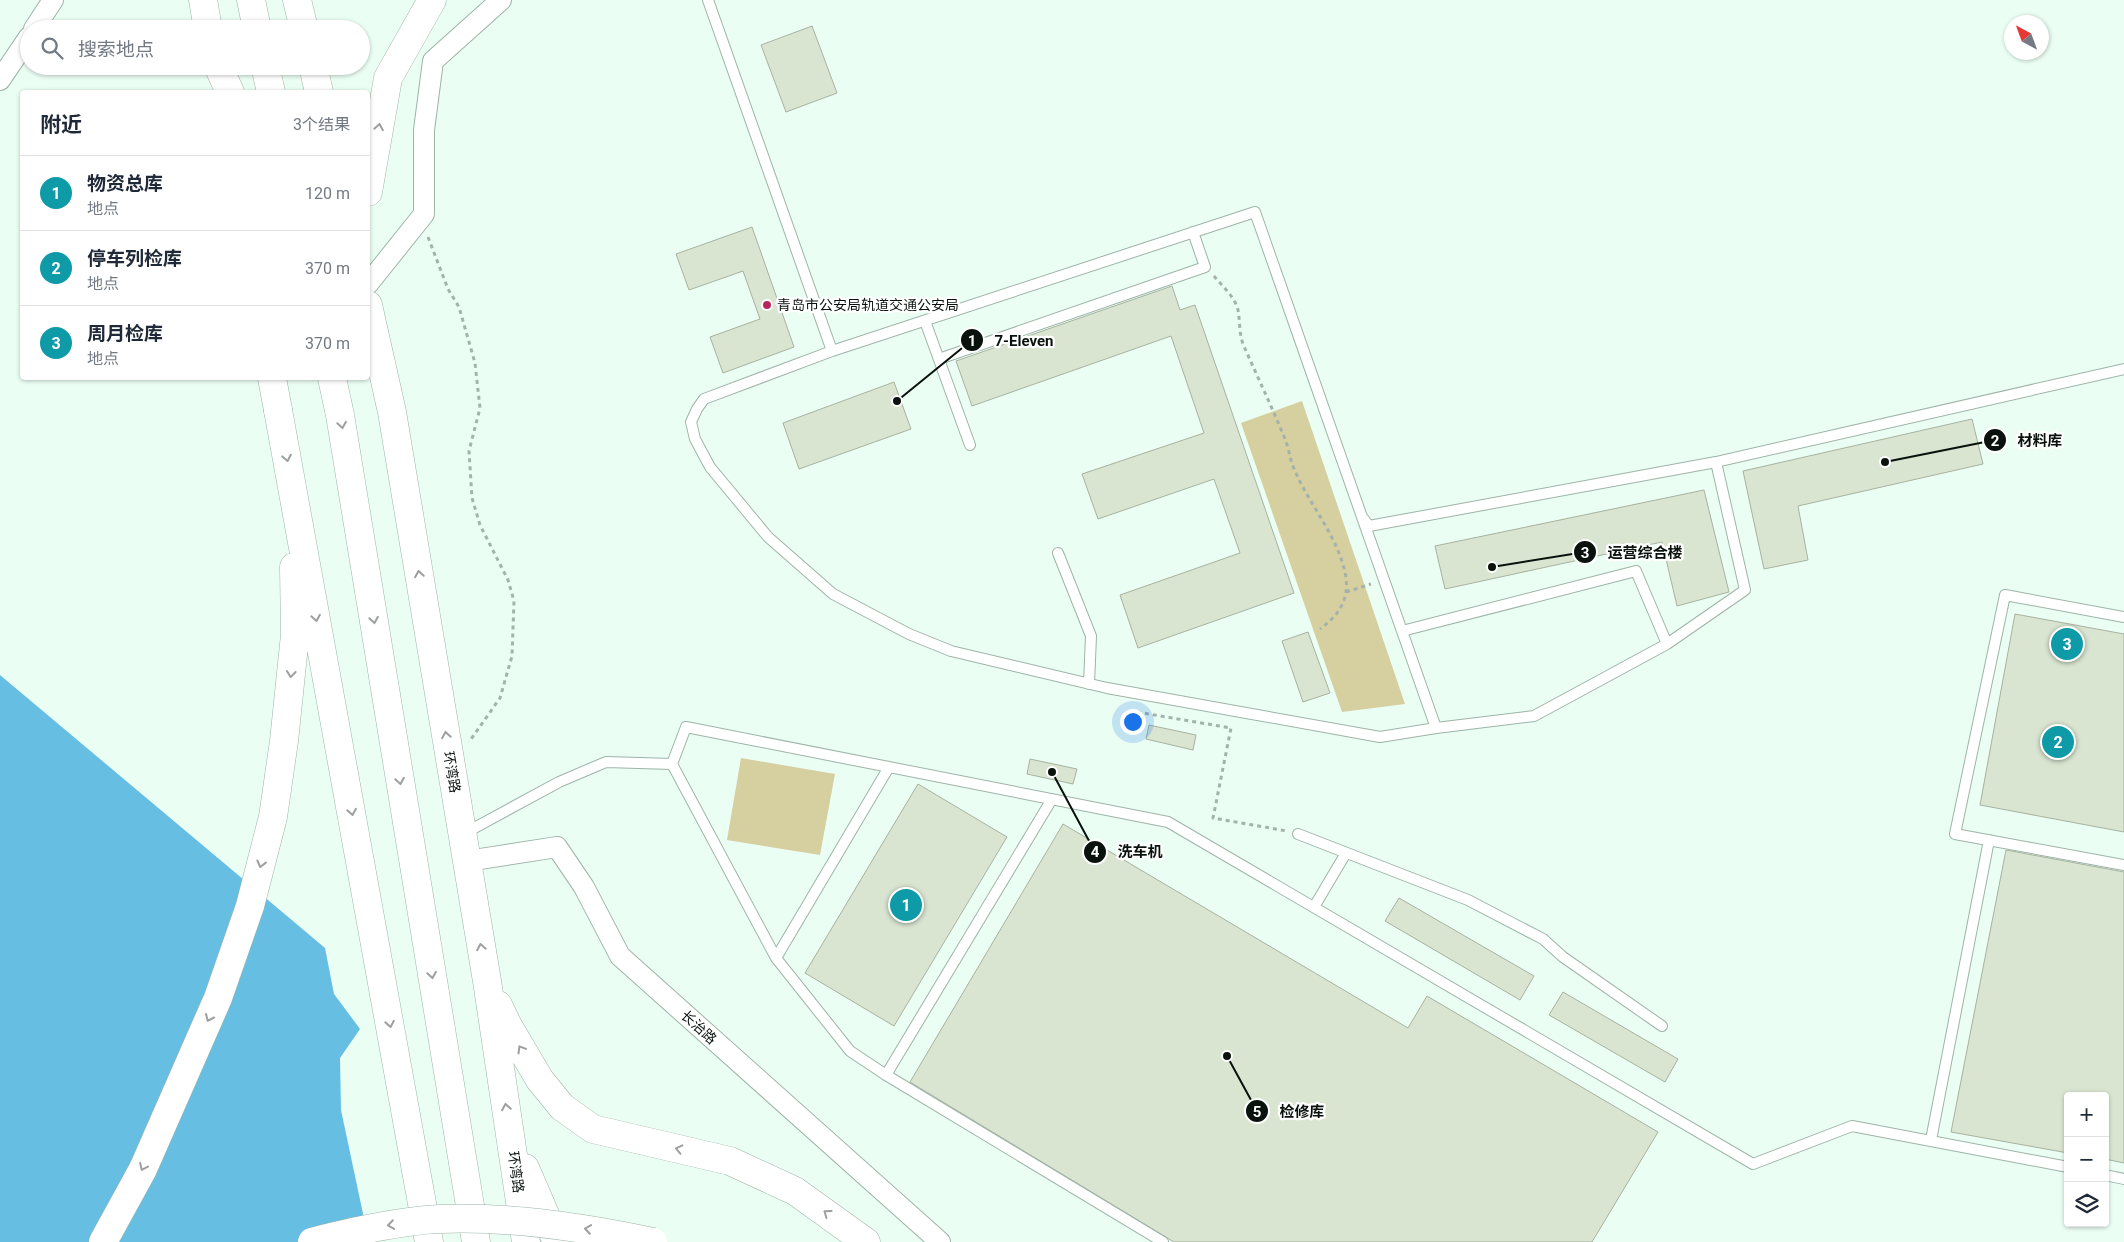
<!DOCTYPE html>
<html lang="zh">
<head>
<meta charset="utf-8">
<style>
  :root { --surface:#fff; --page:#f2f2f3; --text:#1f2937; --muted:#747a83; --line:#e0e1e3; --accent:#b7285a }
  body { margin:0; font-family:Roboto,"Noto Sans SC",sans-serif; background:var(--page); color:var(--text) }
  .controls { position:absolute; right:15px; bottom:15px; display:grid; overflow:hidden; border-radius:5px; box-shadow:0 1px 4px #0004 }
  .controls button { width:45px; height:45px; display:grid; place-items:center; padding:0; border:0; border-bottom:1px solid var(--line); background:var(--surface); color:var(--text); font:25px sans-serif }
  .compass { position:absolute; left:2004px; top:15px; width:45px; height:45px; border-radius:50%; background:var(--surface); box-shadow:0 1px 4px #0004; rotate:319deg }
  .you { position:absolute; left:1132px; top:721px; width:18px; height:18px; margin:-12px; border:4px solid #fff; border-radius:50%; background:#1a73e8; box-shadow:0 0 0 8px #1a73e833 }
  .badge { display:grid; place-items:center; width:32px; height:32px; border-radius:50%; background:var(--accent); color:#fff; font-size:16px; font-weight:700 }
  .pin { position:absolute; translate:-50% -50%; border:2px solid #fff; box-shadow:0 1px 5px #0006 }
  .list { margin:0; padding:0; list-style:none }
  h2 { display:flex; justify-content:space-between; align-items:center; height:65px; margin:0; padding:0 20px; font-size:21px }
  h2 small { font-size:16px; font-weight:400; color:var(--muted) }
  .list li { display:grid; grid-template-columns:32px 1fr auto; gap:15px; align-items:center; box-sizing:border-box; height:75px; padding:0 20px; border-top:1px solid var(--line) }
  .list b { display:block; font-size:19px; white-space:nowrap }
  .list p { margin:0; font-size:16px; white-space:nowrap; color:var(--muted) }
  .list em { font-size:16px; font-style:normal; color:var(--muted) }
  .icon { flex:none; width:28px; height:28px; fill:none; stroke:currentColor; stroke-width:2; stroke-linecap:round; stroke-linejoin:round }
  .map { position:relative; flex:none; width:2124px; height:1242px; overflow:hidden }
  .search { position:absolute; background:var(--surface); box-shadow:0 1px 4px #0004; left:20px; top:20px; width:350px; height:55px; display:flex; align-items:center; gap:12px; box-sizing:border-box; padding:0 18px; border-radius:28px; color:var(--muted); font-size:19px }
  .panel { position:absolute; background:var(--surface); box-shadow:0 1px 4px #0004; left:20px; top:90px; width:350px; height:290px; border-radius:5px }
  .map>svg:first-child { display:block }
  .green { fill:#d6cf9f }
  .water { fill:#66bfe3 }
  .building { fill:#d9e5d1; stroke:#a7b29f }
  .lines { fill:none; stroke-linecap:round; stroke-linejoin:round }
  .service-casing { stroke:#9db4a8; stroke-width:12 }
  .minor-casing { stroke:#9db4a8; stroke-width:22 }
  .trunk-casing { stroke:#9db4a8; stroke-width:29 }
  .motorway-casing { stroke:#9db4a8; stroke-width:29 }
  .path { stroke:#a3b2aa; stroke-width:3; stroke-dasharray:4 4; stroke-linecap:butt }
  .service { stroke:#fff; stroke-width:10 }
  .minor { stroke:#fff; stroke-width:20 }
  .trunk { stroke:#fff; stroke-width:28 }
  .motorway { stroke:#fff; stroke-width:28 }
  .motorway-bridge-casing { stroke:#9db4a8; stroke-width:29; stroke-linecap:butt }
  .motorway-bridge { stroke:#fff; stroke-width:28 }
  .oneway { stroke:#9da09f }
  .poi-dot { fill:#b7285a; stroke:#fff; stroke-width:2 }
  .labels { text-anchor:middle; stroke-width:4.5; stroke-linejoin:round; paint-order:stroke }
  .poi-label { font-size:14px; fill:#0a120e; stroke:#fff; text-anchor:start }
  .street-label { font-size:14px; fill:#0a120e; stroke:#fff }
  .leader { fill:none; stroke:#0a120e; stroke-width:2 }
  .callout-dot { fill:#0a120e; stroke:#fff; stroke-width:2 }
  .mark-label { font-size:15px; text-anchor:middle; font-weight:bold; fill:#fff }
  .callout-label { font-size:15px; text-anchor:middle; font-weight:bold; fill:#0a120e; stroke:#fff; stroke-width:4.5; stroke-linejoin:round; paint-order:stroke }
</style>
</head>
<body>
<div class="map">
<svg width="2124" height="1242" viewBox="0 0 2124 1242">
  <rect width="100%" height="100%" fill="#ebfef4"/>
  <path class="green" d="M1302,401l103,303 -63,8 -101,-289z
    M741,758l94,16 -15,81 -93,-15z"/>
  <path class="water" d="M0,675l325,273 9,46 26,35 -20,29 1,52 28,132h-369z"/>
  <path class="building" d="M812,26l25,67 -51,19 -25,-67z
    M752,227l42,120 -71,26 -13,-36 50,-18 -17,-48 -54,19 -13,-36z
    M1172,286l8,24 15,-5 99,288 -156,55 -18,-53 120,-42 -26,-74 -116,40 -16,-45 122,-41 -33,-97 -199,70 -16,-45z
    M894,382l17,47 -112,40 -16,-46z
    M1972,419l11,45 -185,42 10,54 -44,9 -21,-98z
    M1704,490l25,102 -52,14 -15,-64 -217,47 -10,-43z
    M2015,614l109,20v198l-144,-27z
    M1308,632l22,61 -27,9 -21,-61z
    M1149,725l47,10 -3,15 -47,-11z
    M1030,759l47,10 -4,15 -46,-10z
    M918,784l89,53 -113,189 -89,-53z
    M1063,824l345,204 19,-32 231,136 -66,110h-418l-264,-160z
    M2006,850l118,22v291l-19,-4v-63h-37v57l-117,-21z
    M1399,898l135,78 -14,24 -135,-79z
    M1563,992l115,67 -13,23 -116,-67z"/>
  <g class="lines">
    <g class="service-casing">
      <path id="service" d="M708,0l124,351 423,-139 181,516
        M925,321l45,124
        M832,351l-128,48 -7,10 -6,13 4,17 15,28 58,70 65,57 76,40 42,17 156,37 273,49 56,-9 98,-12 133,-72
        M939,359l266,-92 -12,-35
        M1363,518l6,8 347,-64 408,-93
        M1058,553l33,83 -2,48
        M2124,617l-119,-22 -50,239 169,31
        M1402,631l234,-60 31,73 78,-54 -29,-128
        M672,764l104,194 74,93 36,24 277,167
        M465,833l94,-51 47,-20 66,2 14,-37 482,95 585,342 99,-38 216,41
        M1298,834l170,66 75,39 20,18 99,69
        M1314,907l32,-54
        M776,958l113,-191
        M886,1075l166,-276
        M1931,1140l58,-300
        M2105,1175l19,4"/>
    </g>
    <g class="minor-casing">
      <path id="minor" d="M34,29l19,-29
        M0,80l29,-43
        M368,284l56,-70v-84l9,-69 68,-61
        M467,861l90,-14 27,40 36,69 320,286"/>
    </g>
    <g class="trunk-casing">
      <path id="trunk" d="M203,0l5,29
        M251,0l6,29
        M297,0l7,29
        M218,66l12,26
        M265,66l6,26
        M313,66l6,26
        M368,192l20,-114 44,-78
        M368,305l24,107 95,569 39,261
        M272,378l6,32
        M332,378l8,37 136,827
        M498,1005l10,21 32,54 22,27 31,22 137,32 65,30 71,51
        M525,1168l32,74"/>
    </g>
    <g class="motorway-casing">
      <path id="motorway" d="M278,410l151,832
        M103,1242l40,-73 75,-171 32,-92 23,-89 11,-76 11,-106 -1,-68"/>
    </g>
    <path class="path" d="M428,237l20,52 11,18 16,56 5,45 -11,43 3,47 8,27 28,55 6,21 -2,55 -12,42 -31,44
      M1214,276c8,10 21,21 24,34 2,11 1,23 5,34 14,32 29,63 42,95 4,10 5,22 10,32 15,35 45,68 51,107 3,22 -8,38 -26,51
      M1346,592l25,-8
      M1137,712l94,16 -18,90 74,13"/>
    <use href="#service" class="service"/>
    <use href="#minor" class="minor"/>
    <use href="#trunk" class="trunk"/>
    <use href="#motorway" class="motorway"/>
    <g class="motorway-bridge-casing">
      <path id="motorway-bridge" d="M312,1242c13,-4 28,-7 41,-10 28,-6 58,-12 87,-13 71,-3 143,8 213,23"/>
    </g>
    <use href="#motorway-bridge" class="motorway-bridge"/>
  </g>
  <defs><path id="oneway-chevron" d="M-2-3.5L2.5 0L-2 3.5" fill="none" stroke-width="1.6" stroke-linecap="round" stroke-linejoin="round" transform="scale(1.25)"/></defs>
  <g class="oneway">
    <use href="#oneway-chevron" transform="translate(379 127) rotate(-80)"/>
    <use href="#oneway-chevron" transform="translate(342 425) rotate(81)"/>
    <use href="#oneway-chevron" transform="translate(287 458) rotate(79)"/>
    <use href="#oneway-chevron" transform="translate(419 574) rotate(-99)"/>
    <use href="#oneway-chevron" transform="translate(316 618) rotate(80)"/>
    <use href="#oneway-chevron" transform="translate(374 620) rotate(81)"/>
    <use href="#oneway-chevron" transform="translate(291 674) rotate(96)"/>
    <use href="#oneway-chevron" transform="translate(446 735) rotate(-99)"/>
    <use href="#oneway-chevron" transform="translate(400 781) rotate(81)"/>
    <use href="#oneway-chevron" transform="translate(352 812) rotate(80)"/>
    <use href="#oneway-chevron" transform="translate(261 864) rotate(104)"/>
    <use href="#oneway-chevron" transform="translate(481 947) rotate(-100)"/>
    <use href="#oneway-chevron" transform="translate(432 975) rotate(81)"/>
    <use href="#oneway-chevron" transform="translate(209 1018) rotate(114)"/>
    <use href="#oneway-chevron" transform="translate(390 1024) rotate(80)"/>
    <use href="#oneway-chevron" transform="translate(521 1049) rotate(-121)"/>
    <use href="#oneway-chevron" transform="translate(506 1107) rotate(-99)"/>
    <use href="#oneway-chevron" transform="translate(679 1149) rotate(-167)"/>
    <use href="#oneway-chevron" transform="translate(143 1167) rotate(115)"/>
    <use href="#oneway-chevron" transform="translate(827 1213) rotate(-144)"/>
    <use href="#oneway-chevron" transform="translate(391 1225) rotate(172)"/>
    <use href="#oneway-chevron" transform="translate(588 1229) rotate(-171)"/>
  </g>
  <circle class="poi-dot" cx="767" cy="305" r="5"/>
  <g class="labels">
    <g class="poi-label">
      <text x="777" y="310">青岛市公安局轨道交通公安局</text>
    </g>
    <g class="street-label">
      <text transform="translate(452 772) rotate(80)" y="5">环湾路</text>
      <text transform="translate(699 1027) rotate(42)" y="5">长治路</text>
      <text transform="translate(516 1172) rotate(82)" y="5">环湾路</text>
    </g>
  </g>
  <path class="leader" d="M897 401L972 340M1885 462L1995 440M1492 567L1585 552M1052 772L1095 852M1227 1056L1257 1111"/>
  <g class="callout-dot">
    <circle cx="897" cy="401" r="5"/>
    <circle cx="1885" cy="462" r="5"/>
    <circle cx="1492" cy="567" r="5"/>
    <circle cx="1052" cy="772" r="5"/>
    <circle cx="1227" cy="1056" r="5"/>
    <circle cx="972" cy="340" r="12"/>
    <circle cx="1995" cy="440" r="12"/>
    <circle cx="1585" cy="552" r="12"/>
    <circle cx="1095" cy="852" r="12"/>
    <circle cx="1257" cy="1111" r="12"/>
  </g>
  <g class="mark-label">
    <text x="972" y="346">1</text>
    <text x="1995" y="446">2</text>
    <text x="1585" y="558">3</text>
    <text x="1095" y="857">4</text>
    <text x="1257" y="1117">5</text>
  </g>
  <g class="callout-label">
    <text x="1024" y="346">7-Eleven</text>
    <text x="2040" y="446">材料库</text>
    <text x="1645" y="558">运营综合楼</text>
    <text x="1140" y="857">洗车机</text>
    <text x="1302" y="1117">检修库</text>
  </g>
</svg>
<div class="controls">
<button>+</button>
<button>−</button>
<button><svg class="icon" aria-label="layers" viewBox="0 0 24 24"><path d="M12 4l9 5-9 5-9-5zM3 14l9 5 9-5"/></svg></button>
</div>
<svg class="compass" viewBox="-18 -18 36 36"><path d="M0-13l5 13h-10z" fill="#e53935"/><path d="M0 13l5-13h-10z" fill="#747a83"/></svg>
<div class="you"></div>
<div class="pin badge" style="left:906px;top:905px;background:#0f9aa8">1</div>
<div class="pin badge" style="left:2058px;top:742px;background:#0f9aa8">2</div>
<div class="pin badge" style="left:2067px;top:644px;background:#0f9aa8">3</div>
<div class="search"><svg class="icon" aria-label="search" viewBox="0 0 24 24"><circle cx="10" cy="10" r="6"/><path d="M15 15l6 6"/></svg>搜索地点</div>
<section class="panel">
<h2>附近<small>3个结果</small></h2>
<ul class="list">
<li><span class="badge" style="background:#0f9aa8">1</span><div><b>物资总库</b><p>地点</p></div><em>120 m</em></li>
<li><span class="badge" style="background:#0f9aa8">2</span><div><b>停车列检库</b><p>地点</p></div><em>370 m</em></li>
<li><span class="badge" style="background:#0f9aa8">3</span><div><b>周月检库</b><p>地点</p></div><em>370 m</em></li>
</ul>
</section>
</div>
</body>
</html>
